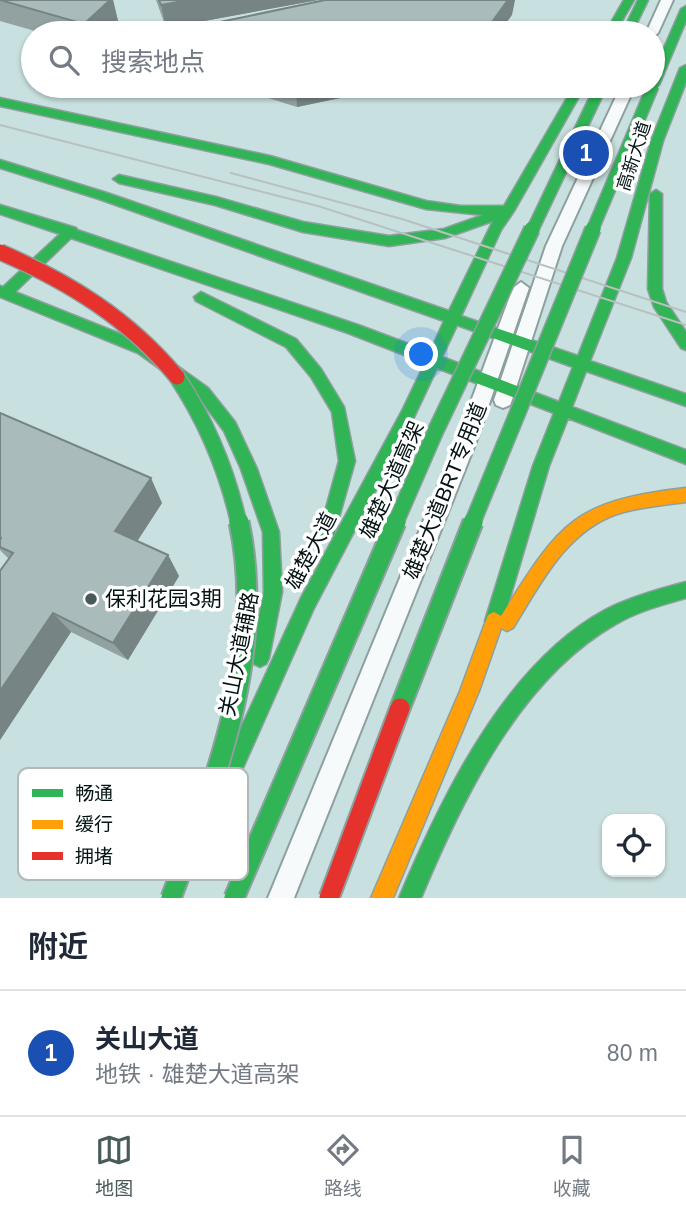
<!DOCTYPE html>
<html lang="zh">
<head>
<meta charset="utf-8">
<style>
  :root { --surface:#fff; --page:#f6f6f7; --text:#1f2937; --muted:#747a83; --line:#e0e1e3; --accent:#485a5a }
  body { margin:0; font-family:Helvetica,"Noto Sans SC",sans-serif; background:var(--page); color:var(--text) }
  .controls { position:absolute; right:21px; bottom:21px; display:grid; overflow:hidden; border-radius:14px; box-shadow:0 2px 5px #0004 }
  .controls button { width:63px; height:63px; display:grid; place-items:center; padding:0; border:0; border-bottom:2px solid var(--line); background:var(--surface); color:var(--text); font:35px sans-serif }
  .you { position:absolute; left:422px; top:355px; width:24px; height:24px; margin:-18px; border:5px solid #fff; border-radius:50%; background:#1a73e8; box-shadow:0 0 0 10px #1a73e833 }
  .badge { display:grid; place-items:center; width:46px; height:46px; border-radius:50%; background:var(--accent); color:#fff; font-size:23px; font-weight:700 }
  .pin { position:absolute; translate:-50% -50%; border:4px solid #fff; box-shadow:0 2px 7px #0006 }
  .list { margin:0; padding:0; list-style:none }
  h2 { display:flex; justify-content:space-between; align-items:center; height:91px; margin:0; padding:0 28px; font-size:30px }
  h2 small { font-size:23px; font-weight:400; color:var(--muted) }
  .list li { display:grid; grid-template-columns:46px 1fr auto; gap:21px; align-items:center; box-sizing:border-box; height:126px; padding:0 28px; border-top:2px solid var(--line) }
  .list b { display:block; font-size:26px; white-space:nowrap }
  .list p { margin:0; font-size:23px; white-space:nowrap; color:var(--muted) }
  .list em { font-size:23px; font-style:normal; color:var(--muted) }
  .icon { flex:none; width:38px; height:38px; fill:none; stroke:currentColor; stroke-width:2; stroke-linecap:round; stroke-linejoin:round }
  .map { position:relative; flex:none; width:686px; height:898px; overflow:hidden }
  .search { position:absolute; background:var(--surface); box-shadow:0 2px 5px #0004; left:21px; right:21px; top:21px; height:77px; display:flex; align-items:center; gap:18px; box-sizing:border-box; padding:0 24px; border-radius:38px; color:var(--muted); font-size:26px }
  .sheet { height:217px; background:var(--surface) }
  nav { display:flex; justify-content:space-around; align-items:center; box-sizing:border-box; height:98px; border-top:2px solid var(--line); background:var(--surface); font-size:19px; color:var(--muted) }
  nav a { display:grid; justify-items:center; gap:4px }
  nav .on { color:var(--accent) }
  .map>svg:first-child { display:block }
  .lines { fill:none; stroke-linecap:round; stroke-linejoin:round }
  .lane-casing { stroke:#8da09f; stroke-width:4 }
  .fast-casing { stroke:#8da09f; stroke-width:3 }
  .slow-casing { stroke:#8da09f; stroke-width:3 }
  .lane { fill:#f7fafa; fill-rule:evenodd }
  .fast { fill:#30b455; fill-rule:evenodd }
  .slow { fill:#ff9f0a; fill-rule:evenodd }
  .tram { stroke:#b9c0c0; stroke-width:2 }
  .fast-bridge-far2-casing { stroke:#8da09f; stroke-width:14; stroke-linecap:butt }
  .fast-bridge-far1-casing { stroke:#8da09f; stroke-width:18; stroke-linecap:butt }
  .fast-bridge-casing { stroke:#8da09f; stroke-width:23; stroke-linecap:butt }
  .jam-bridge-far1-casing { stroke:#8da09f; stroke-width:18; stroke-linecap:butt }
  .jam-bridge-casing { stroke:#8da09f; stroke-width:23; stroke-linecap:butt }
  .fast-bridge-far2 { stroke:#30b455; stroke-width:11 }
  .fast-bridge-far1 { stroke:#30b455; stroke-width:15 }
  .fast-bridge { stroke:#30b455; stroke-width:19 }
  .jam-bridge-far1 { stroke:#e5322d; stroke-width:15 }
  .jam-bridge { stroke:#e5322d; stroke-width:19 }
  .wall { fill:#91a2a1 }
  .shaded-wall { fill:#768483 }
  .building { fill:#a9bcbb; stroke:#768483; stroke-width:2 }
  .poi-dot { fill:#485a5a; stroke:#fff; stroke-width:2.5 }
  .labels { text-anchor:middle; stroke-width:7; stroke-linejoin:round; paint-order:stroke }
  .far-street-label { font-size:18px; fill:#031212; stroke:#fff }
  .street-label { font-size:21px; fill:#031212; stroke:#fff }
  .poi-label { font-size:21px; fill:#031212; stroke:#fff; text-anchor:start }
  .key { fill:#fff; stroke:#b3b8b8; stroke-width:2 }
  .key-label { font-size:19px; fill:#031212 }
</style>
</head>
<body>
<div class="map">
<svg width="686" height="898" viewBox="0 0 686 898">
  <rect width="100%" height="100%" fill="#c8e0df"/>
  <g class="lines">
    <g class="lane-casing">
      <path id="lane" d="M661,0h12l-15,33 -5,4v-4h-7z
        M621,86h14l-73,160 -50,154 -2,5 -7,3 -7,-3 -2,-5 52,-154z
        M521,282l8,6 -53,154 -182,456h-26l188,-456 57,-154z"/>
    </g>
    <g class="fast-casing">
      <path id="fast" d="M624,0h10l-19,33h-10z
        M638,0h10l-16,33h-10z
        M686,6v15l-27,64 -10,2 -1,-1h5v-13l28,-64z
        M686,65v17l-23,59 -32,117 -41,103 96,33v12l-100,-35 -14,36 114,43v14l-118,-46 -19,48 -46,155 -3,6 -6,3 -6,-3 -3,-6 48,-155 21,-53 -117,-45 -23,49 -100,191 -72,162 -7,3 -7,-3 -3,-7 3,-7 74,-160 101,-187 22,-46 -77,-30 -277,-95 -56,54 133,53 60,43 27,34 22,47 22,63 3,60 -13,66 -3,6 -6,3 -6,-3 -3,-6 13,-66 -1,-60 -22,-63 -17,-38 -26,-35 -60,-43 -138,-56v-11l3,1 57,-53 -60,-20v-9l76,23 1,2 281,95 72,27 14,-31 -345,-122 -99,-31v-8l107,33 342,118 44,-90 -48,17 -56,8 -86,-14 -88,-27 -96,-22 -6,-4 6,-4 97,22 87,25 86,14 55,-7 39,-14 -57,-6 -157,-45 -269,-58v-8l270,58 156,45 35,5h43l70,-120h11l-71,125 -13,19 -40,86 117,40 39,-98 34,-117 29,-73zM457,325l116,42 -14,35 -117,-45z
        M656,190l6,4v95l4,13 20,30v18l-5,-2 -27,-41 -6,-18 2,-95z
        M201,292l95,47 25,30 23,38 11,54 -21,74 -6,3 -6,-3 -2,-5 19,-69 -7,-49 -21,-35 -25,-30 -90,-46 -2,-4z
        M686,582v16c-24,7 -48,13 -70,26 -97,55 -154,176 -195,274h-22c42,-100 106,-234 206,-288 25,-13 54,-21 81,-28z"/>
    </g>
    <g class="slow-casing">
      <path id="slow" d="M686,488v14c-23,3 -47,5 -69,12 -52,18 -77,71 -104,114l-6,3 -6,-3 -22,63 -86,207h-22l89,-207 28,-76 6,-3 7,4c59,-93 71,-115 185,-128z"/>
    </g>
    <use href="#lane" class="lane"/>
    <use href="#fast" class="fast"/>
    <use href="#slow" class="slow"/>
    <path class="tram" d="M0,125l318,81 368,119
      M231,173l171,46 284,93"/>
    <g class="fast-bridge-far2-casing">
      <path id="fast-bridge-far2" d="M532,231l69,-145
        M592,231l61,-145"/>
    </g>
    <g class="fast-bridge-far1-casing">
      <path id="fast-bridge-far1" d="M177,377c31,47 50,93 62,147
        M395,524l41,-94 96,-201
        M472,524l121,-295"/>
    </g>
    <g class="fast-bridge-casing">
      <path id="fast-bridge" d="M400,708l73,-186
        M171,898c45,-119 96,-246 68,-376
        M234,898l162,-376"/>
    </g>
    <g class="jam-bridge-far1-casing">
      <path id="jam-bridge-far1" d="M0,252c69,30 128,66 177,125"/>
    </g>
    <g class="jam-bridge-casing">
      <path id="jam-bridge" d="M329,898l71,-190"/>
    </g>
    <use href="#fast-bridge-far2" class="fast-bridge-far2"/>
    <use href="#fast-bridge-far1" class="fast-bridge-far1"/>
    <use href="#fast-bridge" class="fast-bridge"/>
    <use href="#jam-bridge-far1" class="jam-bridge-far1"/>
    <use href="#jam-bridge" class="jam-bridge"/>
  </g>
  <path class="wall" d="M0,0h113l5,21 -13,12h-63l-42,-12z
    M156,0h162l-152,28z
    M230,86h167l-100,21z
    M0,413l162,90 -25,38 31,14 11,21 -51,84 -57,-28 -71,108 9,-181 -9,-9z"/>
  <path class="shaded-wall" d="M110,0h3l5,21 -13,12h-18l-3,-9z
    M189,0h129l-152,28 -5,-23z
    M508,0h7l-3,15 -13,18h-15z
    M296,86h101l-100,21z
    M151,478l11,25 -33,51 -14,-23z
    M168,555l11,21 -51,84 -15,-17z
    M53,613l18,19 -71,108v-49z"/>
  <path class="building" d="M0,0h110l-26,24z
    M159,0h30l-28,5z
    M325,0h183l-24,33h-275l11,-11z
    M0,413l151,65 -36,53 53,24 -55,88 -60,-30 -53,78v-120l13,-18 -13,-6v-7l1,-2 -1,-1z"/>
  <circle class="poi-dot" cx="91" cy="599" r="7"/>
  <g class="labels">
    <g class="far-street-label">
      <text transform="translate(634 156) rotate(-72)" y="6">高新大道</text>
    </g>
    <g class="street-label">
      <text transform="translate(392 480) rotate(-66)" y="7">雄楚大道高架</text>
      <text transform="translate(445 491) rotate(-68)" y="7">雄楚大道BRT专用道</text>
      <text transform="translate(311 551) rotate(-62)" y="7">雄楚大道</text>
      <text transform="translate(239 654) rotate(-79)" y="7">关山大道辅路</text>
    </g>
    <g class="poi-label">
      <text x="105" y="606">保利花园3期</text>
    </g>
  </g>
  <rect x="18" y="768" width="230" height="112" rx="10" class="key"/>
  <rect x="32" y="789" width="31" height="8" fill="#30b455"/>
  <rect x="32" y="820" width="31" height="9" fill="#ff9f0a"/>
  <rect x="32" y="852" width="31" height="8" fill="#e5322d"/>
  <g class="key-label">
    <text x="75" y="800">畅通</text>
    <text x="75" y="831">缓行</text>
    <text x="75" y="863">拥堵</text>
  </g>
</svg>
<div class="controls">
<button><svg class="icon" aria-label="locate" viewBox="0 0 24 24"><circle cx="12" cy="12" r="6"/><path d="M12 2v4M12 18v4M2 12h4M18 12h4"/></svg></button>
</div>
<div class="you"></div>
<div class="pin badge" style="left:586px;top:153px;background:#1a4fb4">1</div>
<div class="search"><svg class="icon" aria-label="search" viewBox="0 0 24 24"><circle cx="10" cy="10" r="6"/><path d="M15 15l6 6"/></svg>搜索地点</div>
</div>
<section class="sheet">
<h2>附近<small></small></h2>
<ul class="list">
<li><span class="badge" style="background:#1a4fb4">1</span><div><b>关山大道</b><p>地铁 · 雄楚大道高架</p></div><em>80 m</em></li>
</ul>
</section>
<nav>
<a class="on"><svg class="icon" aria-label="map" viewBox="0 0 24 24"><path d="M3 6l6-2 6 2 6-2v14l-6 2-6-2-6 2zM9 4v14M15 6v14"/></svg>地图</a>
<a><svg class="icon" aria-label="directions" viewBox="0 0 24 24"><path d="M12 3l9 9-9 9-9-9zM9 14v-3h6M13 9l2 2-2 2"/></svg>路线</a>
<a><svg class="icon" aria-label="saved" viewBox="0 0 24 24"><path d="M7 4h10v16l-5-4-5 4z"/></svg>收藏</a>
</nav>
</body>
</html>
